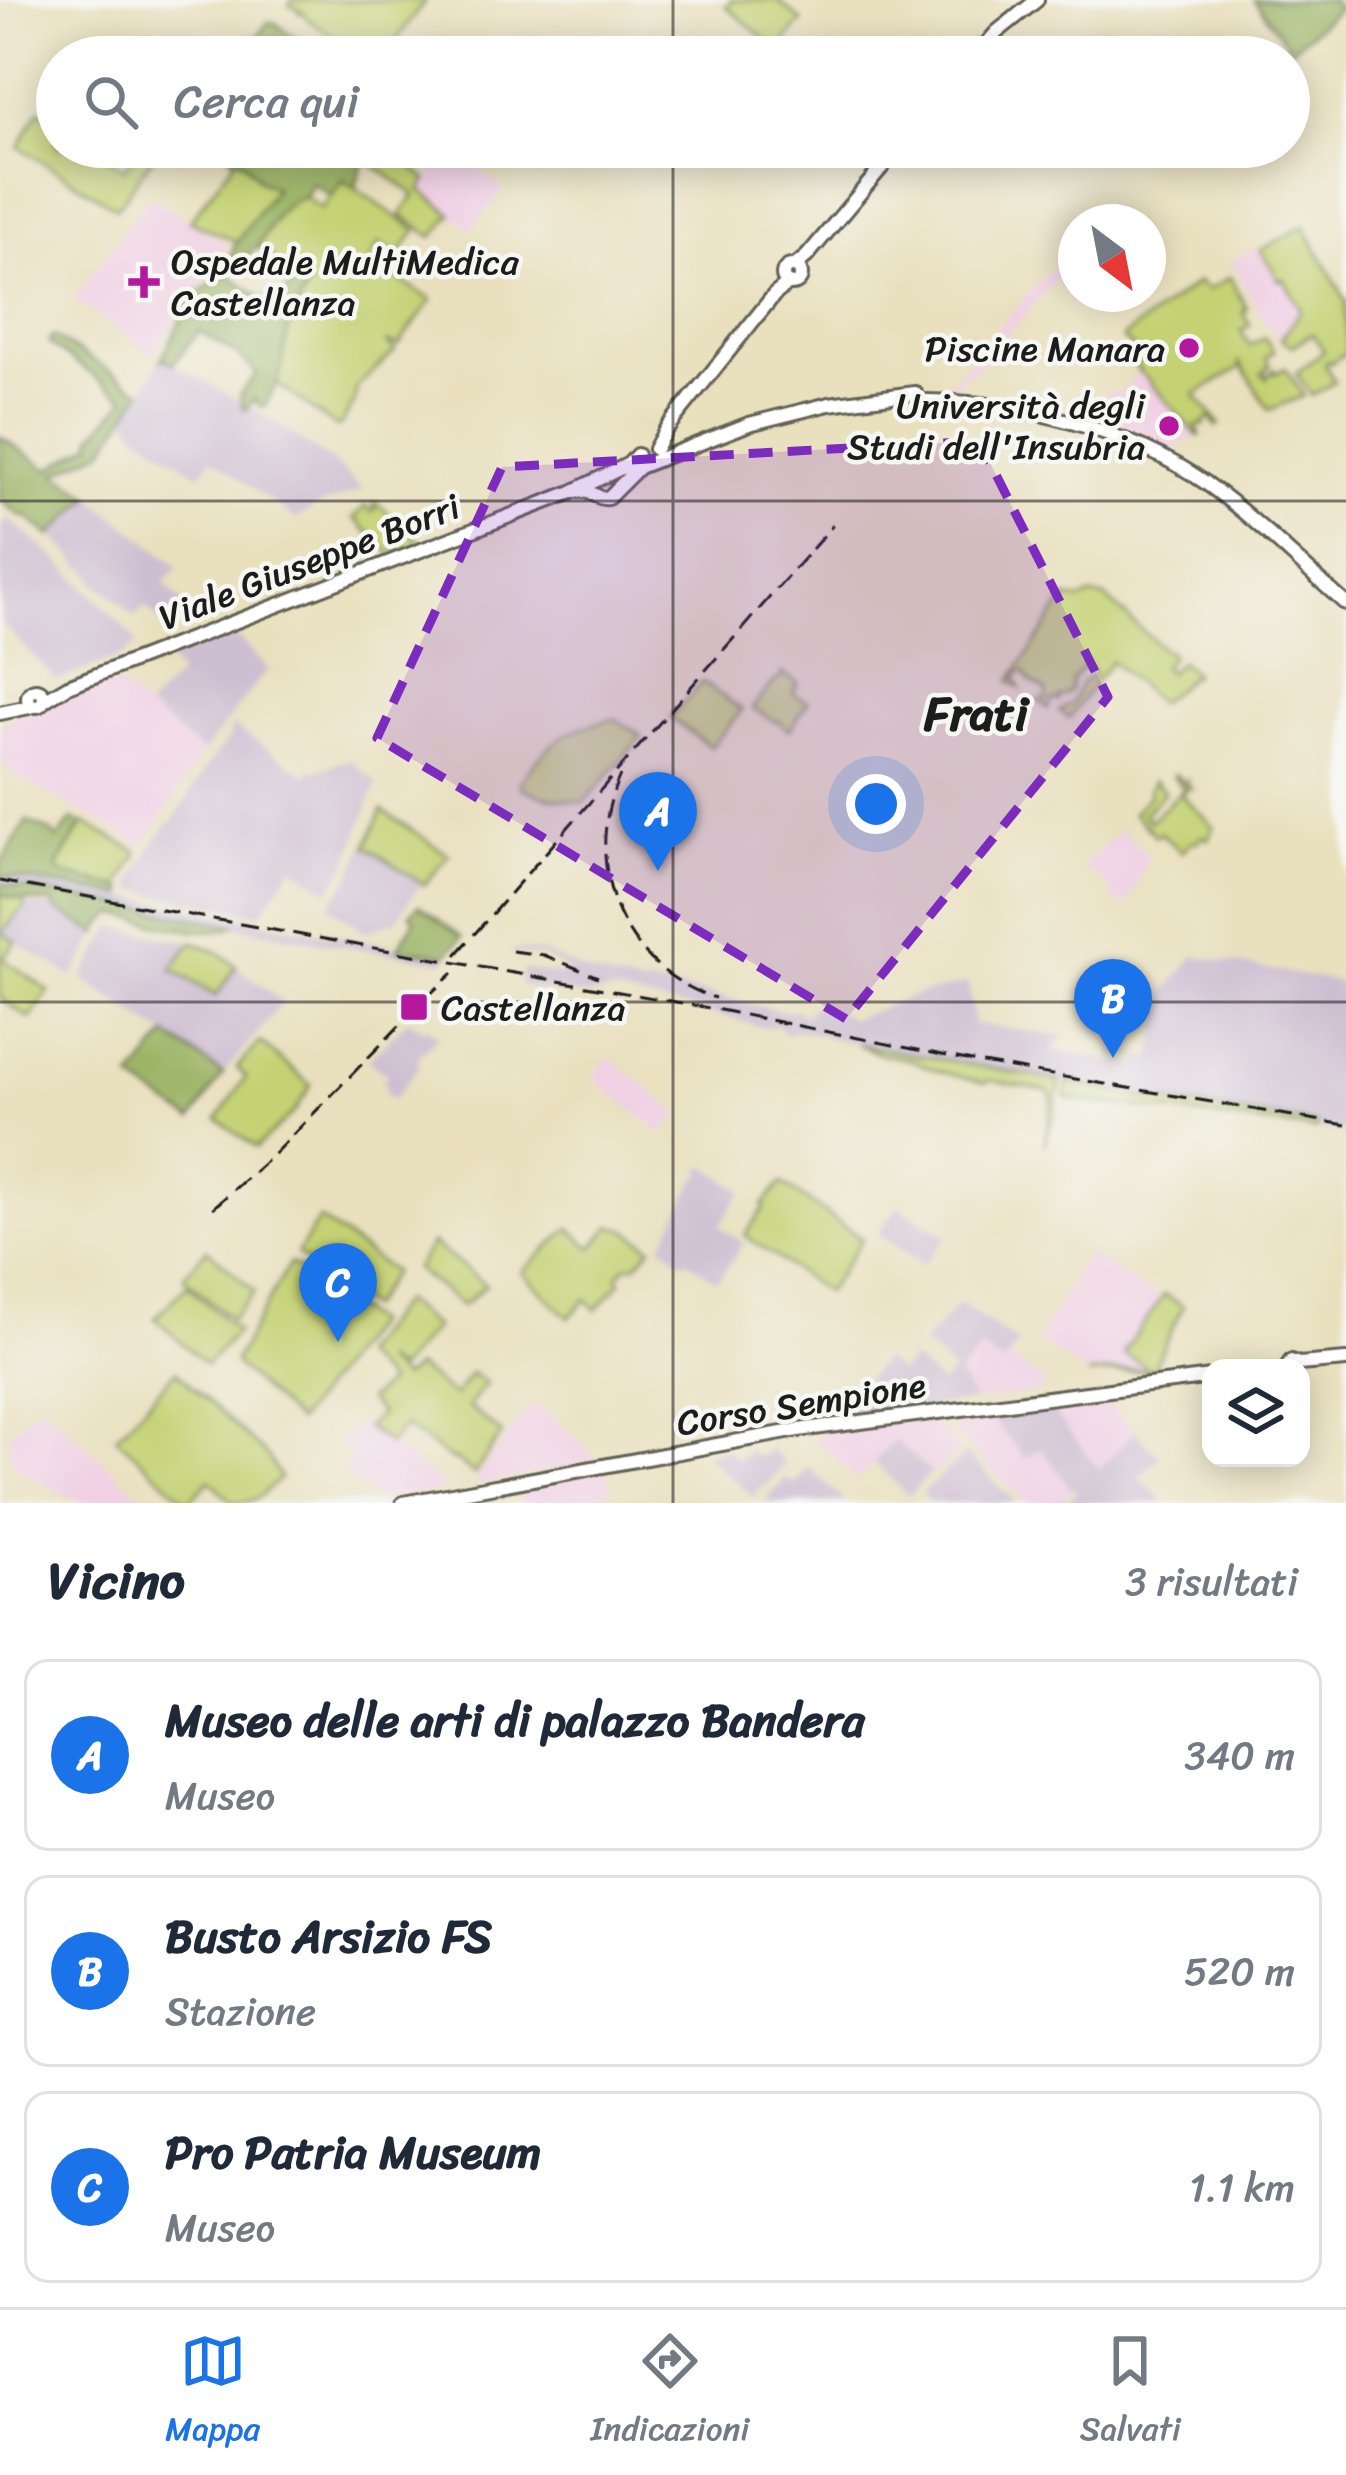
<!DOCTYPE html>
<html lang="it">
<head>
<meta charset="utf-8">
<style>
  :root { --surface:#fff; --page:#f2f2f3; --text:#1f2937; --muted:#747a83; --line:#e0e1e3; --accent:#1a73e8 }
  body { margin:0; font-family:Sriracha,sans-serif; background:var(--page); color:var(--text) }
  .controls { position:absolute; right:36px; bottom:36px; display:grid; overflow:hidden; border-radius:24px; box-shadow:0 6px 30px #0003 }
  .controls button { width:108px; height:108px; display:grid; place-items:center; padding:0; border:0; border-bottom:3px solid var(--line); background:var(--surface); color:var(--text); font:60px sans-serif }
  .compass { position:absolute; left:1058px; top:204px; width:108px; height:108px; border-radius:50%; background:var(--surface); box-shadow:0 6px 30px #0003; rotate:148deg }
  .you { position:absolute; left:876px; top:804px; width:42px; height:42px; margin:-30px; border:9px solid #fff; border-radius:50%; background:#1a73e8; box-shadow:0 0 0 18px #1a73e833 }
  .badge { display:grid; place-items:center; width:78px; height:78px; border-radius:50%; background:var(--accent); color:#fff; font-size:39px; font-weight:700 }
  .pin { position:absolute; translate:-50% -99px; filter:drop-shadow(0 3px 6px #0008) }
  .pin::after { content:''; position:absolute; top:63px; width:42px; height:36px; background:inherit; clip-path:polygon(0 0,100% 0,50% 100%) }
  .list { margin:0; padding:0; list-style:none }
  h2 { display:flex; justify-content:space-between; align-items:center; height:156px; margin:0; padding:0 48px; font-size:51px }
  h2 small { font-size:39px; font-weight:400; color:var(--muted) }
  .list li { display:grid; grid-template-columns:78px 1fr auto; gap:36px; align-items:center; box-sizing:border-box; height:192px; margin:0 24px 24px; padding:0 24px; border:3px solid var(--line); border-radius:24px }
  .list b { display:block; font-size:45px; white-space:nowrap }
  .list p { margin:0; font-size:39px; white-space:nowrap; color:var(--muted) }
  .list em { font-size:39px; font-style:normal; color:var(--muted) }
  .icon { flex:none; width:66px; height:66px; fill:none; stroke:currentColor; stroke-width:2; stroke-linecap:round; stroke-linejoin:round }
  .map { position:relative; flex:none; width:1346px; height:1503px; overflow:hidden }
  .search { position:absolute; background:var(--surface); box-shadow:0 6px 30px #0003; left:36px; right:36px; top:36px; height:132px; display:flex; align-items:center; gap:30px; box-sizing:border-box; padding:0 42px; border-radius:66px; color:var(--muted); font-size:45px }
  .sheet { height:804px; background:var(--surface) }
  nav { display:flex; justify-content:space-around; align-items:center; box-sizing:border-box; height:168px; border-top:3px solid var(--line); background:var(--surface); font-size:33px; color:var(--muted) }
  nav a { display:grid; justify-items:center; gap:6px }
  nav .on { color:var(--accent) }
  .map>svg:first-child { display:block }
  .built { fill:#f0d0e4 }
  .industrial { fill:#cebed1 }
  .green { fill:#c4d273; stroke:#707748; stroke-width:3 }
  .forest { fill:#9bb465; stroke:#5c6840; stroke-width:3 }
  .lines { fill:none; stroke-linecap:round; stroke-linejoin:round }
  .major-casing { stroke:#646155; stroke-width:18 }
  .major { stroke:#fff; stroke-width:12 }
  .rail { stroke:#1c1c1c; stroke-width:3; stroke-dasharray:18 9; stroke-linecap:butt }
  .marked { fill:#7b2cbf; fill-opacity:0.2; stroke:#7b2cbf; stroke-width:9; stroke-dasharray:24 15; stroke-linejoin:round }
  .grid { fill:none; stroke:#1c1c1c; stroke-width:3; stroke-opacity:0.55 }
  .poi-dot { fill:#b5179e; stroke:#f6f6f2; stroke-width:4.5 }
  .labels { text-anchor:middle; stroke-width:9; stroke-linejoin:round; paint-order:stroke }
  .poi-label { font-size:36px; fill:#1c1c1c; stroke:#f6f6f2; text-anchor:start }
  .street-label { font-size:36px; fill:#1c1c1c; stroke:#f6f6f2 }
  .district-label { font-size:48px; font-weight:bold; fill:#1c1c1c; stroke:#f6f6f2 }
</style>
</head>
<body>
<div class="map">
<svg width="1346" height="1503" viewBox="0 0 1346 1503">
  <rect width="100%" height="100%" fill="#f6f6f2"/>
  <filter id="ink" filterUnits="userSpaceOnUse"><feTurbulence type="fractalNoise" baseFrequency=".00833" numOctaves="2"/><feDisplacementMap in="SourceGraphic" scale="24" xChannelSelector="R" yChannelSelector="G"/><feConvolveMatrix kernelMatrix="1 2 1 2 8 2 1 2 1" color-interpolation-filters="sRGB"/></filter>
  <filter id="wash" filterUnits="userSpaceOnUse"><feTurbulence type="fractalNoise" baseFrequency=".004" numOctaves="4" result="noise"/><feDisplacementMap in="SourceGraphic" scale="48" xChannelSelector="R" yChannelSelector="G"/><feGaussianBlur stdDeviation="2.7" result="paint"/><feColorMatrix in="noise" values="0 0 0 0 0 0 0 0 0 0 0 0 0 0 0 0 0 1.4 0 .05"/><feComposite in="paint" operator="in"/></filter>
  <g filter="url(#wash)">
    <rect width="100%" height="100%" fill="#e9e0be"/>
    <path class="built" d="M451,147l53,42 -32,41 -52,-40z
      M150,196l78,49 -75,109 -79,-55z
      M1255,248l2,3 4,-1 17,30 5,-2 18,32 -22,31 -10,-18 -3,1 -35,-63z
      M1076,250v13l-38,35 -9,13 -58,62 -10,5 -10,16h-11l105,-119z
      M1140,371l36,42 22,23 -10,6 -4,-3 -15,13 -44,-21 -17,-16 -9,-11 13,-14 6,4z
      M111,680l92,72 -58,91 -4,1 -133,-72 1,-3 -9,-9v-31l4,-6z
      M1120,829l29,27 -24,53 -14,-14 2,-3 -21,-20 -3,2 -7,-7z
      M609,1057l72,58 -20,18 -69,-56z
      M1088,1255l72,43 -3,6 -4,63 -65,8 -51,-35z
      M982,1348l20,16 7,-8 26,20 7,1v15l-68,9 -16,-26z
      M1101,1396l34,35 -36,39 -53,-67z
      M40,1403l105,96 -1,4h-62l-49,-26 -21,-14 -5,-26z
      M533,1403l37,29 27,29 -116,23 -6,-5z
      M992,1418l34,41 15,-12 31,43 -13,13h-34l-71,-70 -1,-3 5,-4 31,-4z
      M924,1420l10,4 24,23v7l-24,20 -39,-34 -38,40 -42,-41 5,-6z
      M361,1422l84,65v2l-65,12 -38,-29 11,-17 -16,-12z
      M607,1470l4,23 -24,3 6,7h-72l-3,-14z"/>
    <path class="industrial" d="M165,359l97,55 68,46 33,30 -48,17 -20,12 -84,-61 -11,17 -64,-43 -9,-15 34,-57z
      M91,497l88,70 -15,16 36,38 -10,4 -5,-6 -20,7 -20,-19 -11,10 -29,-28h-4l-9,-9 2,-3 -10,-11 -3,2 -7,-11 -23,-22z
      M9,519l46,38 72,73 10,13 -13,12 -67,26 -57,-59v-96z
      M232,632l36,37 -65,83 -56,-44 32,-34 -14,-18 2,-2 23,-8 2,2 3,-3z
      M233,726l74,49 6,-7 3,2 34,-10 27,23 -31,84 -17,24 -36,-24 -33,47 -126,-24 -2,-8 15,-27 20,-32h5l35,-57 24,-30 -2,-4z
      M365,844l56,38 -24,38 -31,12 -37,-26 24,-35z
      M0,876l124,20 325,60 -5,6 -130,-21 -314,-57z
      M26,905l25,2 47,27 -25,43 -71,-43z
      M113,927l81,15 -4,1 25,53 21,-30 47,36 -60,72 -141,-95z
      M512,949l31,4 46,20 55,14 3,-3 60,10 74,17h17l5,5 17,-15 32,18 63,-24 53,-12 6,41 83,11 6,-1 -2,9 -6,1 -1,6 83,16 2,-9 13,2 12,-65 30,-38 152,27v150l-278,-34 -2,-2 1,-15h-7l-2,11 -70,-13 -3,3 -51,-13 -22,-10 -32,-6 -23,-10 -46,-11 -17,-3 -8,6 -8,-9 -20,-1 -69,-18 -79,-16 -23,4 -67,-11 3,-16 37,6 8,-5 -25,-13 -31,-4z
      M408,1020l15,10 3,-3 13,9 -18,18 -4,7 3,3 -26,35 -9,-6 3,-6 -6,-4 5,-8 -19,-15z
      M705,1165l38,26 -24,35 25,17 -27,38 -30,-21 -4,2 -21,-17 34,-66 6,-4 -1,-4z
      M899,1206l47,31 -23,28 -46,-32z
      M960,1303l59,41 -17,20 -20,-16 -24,27 16,26 -136,18 -2,-4 47,-56 17,14 12,-14 30,25 10,-13 -30,-27z
      M1046,1403l53,66 36,-38 25,26 -20,20 25,26h-98l10,-11 -3,-4 -2,2 -31,-42 -15,11 -42,-49 28,-2 4,5 4,-2 -1,-4z
      M895,1440l36,33 -23,23 -34,-34z
      M726,1449l12,11 10,-9 10,5 3,-2 3,2 6,-7 15,15 -20,23 -2,-1 -10,11 -49,-43z
      M967,1454l49,49h-85l-10,-10z
      M809,1467l37,36h-82l22,-25 8,6z"/>
    <path class="green" d="M292,0h134l-42,57h-22l-53,-37 -5,-7h-5l1,-3 -11,-5z
      M731,0h46l25,21 -24,29 -52,-44z
      M39,110l18,13v24h35l32,22 15,-19 13,8 -35,50 -98,-61z
      M369,147h48l3,2 -11,15 18,16 -6,10 31,24 -19,23 -32,-22 14,-20 -50,-36z
      M235,156l9,5 16,20 15,7 -38,54 -47,-21 42,-57z
      M343,180l73,50 -16,24 -20,-11 -11,18 63,39 -34,46 -12,-4 9,9 -38,36 -3,17 -15,23 -6,-2 -56,-41 12,-59 20,-41 -51,-37 22,-36 15,-12 10,-2 16,12z
      M1304,226l42,75v51l-15,11 -2,-2 -4,3 9,18 -22,14 -16,-23 28,-22 -12,-17 -19,12 -12,-7 20,-29 -17,-31 -5,1 -18,-30z
      M1230,277l17,32 -4,3 7,13 -9,6 9,15 15,-8 9,14 -8,6 4,7 -8,9 5,4 1,-4 6,-1 -1,-5 4,5 8,-5 19,28 -35,14 -30,-49 2,6 -46,28 25,29 -4,2 -6,-8 -6,4 1,3 -9,1 4,9 -2,1 -63,-70 8,-8 -21,-20 76,-56 10,8z
      M377,503l44,39 -30,12 -37,-36 11,-12 7,6 4,-4 -3,-3z
      M1089,596l16,1 60,54 2,-1 5,5 -10,12 6,6 12,-12 14,13 -36,29 -47,-42 -42,57 -10,-7 13,-8 9,-20 14,-9 -3,-5 -8,-2 -13,14c2,9 -4,15 -12,16v4l-7,-1 -4,9 -10,-8 8,-1 1,-9 -17,-10 -5,-9h-5l-4,6 4,10 -10,-7 56,-83 15,3z
      M782,673l16,10 -5,10 15,9 -18,28 -8,-5 -2,-4 -4,1 -24,-14 24,-28 5,-2z
      M702,682l40,28 -31,37 -41,-29z
      M616,719l26,17 -58,67 -38,-6 -25,-9 -1,-6c30,-42 46,-54 96,-63z
      M1175,774l9,8 3,-2 -1,4 5,4h-4l-6,6 33,33 -6,12 -7,-3 -2,5 -8,1 -9,10 -22,-19 -4,3 -23,-23 17,-19 -2,-3 6,-10 11,11 -21,22 6,7 34,-32 -11,-13z
      M382,810l67,45 -25,30 -57,-39z
      M84,823l52,28 2,3 -19,33 -60,-14 -2,-5z
      M0,894l23,6 3,5 -24,28 14,9 -13,17 46,32 -19,28 -30,-21z
      M194,942l24,10 18,14 -20,30 -44,-27 19,-26z
      M260,1042l51,43 -16,26 -39,37 -38,-29 28,-42 -9,-9z
      M857,1044l203,37 -6,34 -10,31 8,-47 -3,-8 -61,-11 -3,3 -51,-13 -22,-10 -32,-6z
      M1068,1082l95,19 154,23 -1,6 -248,-31 -3,-3z
      M782,1183l80,56 -36,54 -81,-58 20,-28 -2,-2z
      M319,1219l74,53 -24,36 -72,-54z
      M611,1226l14,3 27,18 -16,18 -10,1 -8,10 3,6 -25,28 -10,-11 -17,19 -47,-46 48,-44 22,20z
      M432,1243l54,42 -24,21 -47,-37z
      M207,1249l48,43 -24,27 -48,-42z
      M290,1263l83,60 -76,99 -61,-57 -1,-5z
      M187,1285l50,46 -31,34 -51,-47z
      M1164,1295l19,11 -35,73 -1,-9 -59,5 60,-7 -25,-15z
      M402,1301l33,26 -38,43 -15,-9 20,17 14,-11 38,29 17,-23 15,10 -18,24 34,27 -28,40 -20,-15 -2,2 -47,-35 -16,18 -23,-17 14,-13 -12,-14 20,-17 -29,-28z
      M176,1371l93,87 11,20c-17,16 -23,25 -47,25l-23,-23 -22,22 -72,-65z"/>
    <path class="forest" d="M1254,0h78l6,9 -47,40z
      M268,22l7,1 47,34h-80z
      M223,147h146l-14,41 -12,-7 -12,15 -19,-13 -7,14c-37,7 -37,54 -69,67l-6,-5 5,-15 40,-56 -15,-7 -16,-20 -13,-5z
      M227,274l48,33 21,-29h7l6,6 -20,41 -10,55 -14,26 -4,1 -7,-8 -7,10h-4l-3,-15 17,-20 -19,-19 -39,-24 -26,33 -7,-5 -5,1 32,-64z
      M53,336l89,55 -38,59 -47,23 34,24 -41,39 -25,-21 -3,2 -22,-17v-64l49,33 44,-26 -1,-6 34,-38 -78,-56z
      M73,819l9,5 -25,43 2,5c21,10 45,9 65,17v7l-124,-20v-12l27,-43 24,11 6,7z
      M0,884l235,41c-22,16 -92,-5 -120,-11l-13,10 -4,10 -43,-25 -2,-6c-19,-1 -35,-3 -53,-9z
      M419,905l43,32 -15,18 -49,-7 17,-29 -5,-5z
      M167,1035l56,39 -31,46 -60,-40z"/>
  </g>
  <g filter="url(#ink)">
    <g class="lines">
      <g class="major-casing">
        <path id="major" d="M975,57l22,-25 40,-32
          M795,266l12,-10 92,-109
          M783 275a9 9 0 1 1 18 0a9 9 0 1 1-18 0Z
          M926,401c92,0 204,29 280,82 50,36 94,81 140,121
          M655,449l11,-20 108,-134 15,-12
          M579,491c12,-2 18,9 29,7l31,-31 110,-43 80,-20 86,-11
          M28 698a8 8 0 1 1 16 0a8 8 0 1 1-16 0Z
          M43,701l25,-15 504,-194 57,-28 8,-9
          M0,713l34,-7
          M1286,1368l5,-7 8,3 47,-4
          M403,1503l395,-73 413,-53"/>
      </g>
      <use href="#major" class="major"/>
      <path class="rail" d="M620,775c-40,89 1,193 95,223
        M0,881l715,128 267,54 364,62
        M512,951l32,4 54,22
        M456,955l377,-430
        M425,999l28,-26
        M213,1208l59,-52 135,-138"/>
    </g>
  </g>
  <path class="marked" d="M979,441l129,256 -262,322 -469,-281 125,-271z"/>
  <path class="grid" d="M673,0v57M673,147v1356M0,501h1346M0,1002h1346"/>
  <g class="poi-dot">
    <path d="M138 264h12v12h12v12h-12v12h-12v-12h-12v-12h12z"/>
    <circle cx="1189" cy="348" r="12"/>
    <circle cx="1169" cy="426" r="12"/>
    <rect x="399" y="992" width="30" height="30" rx="6"/>
  </g>
  <g class="labels">
    <g class="poi-label">
      <text x="171" y="274">Ospedale MultiMedica<tspan x="171" dy="41">Castellanza</tspan></text>
      <text x="1165" y="361" text-anchor="end">Piscine Manara</text>
      <text x="1145" y="418" text-anchor="end">Università degli<tspan x="1145" dy="41">Studi dell'Insubria</tspan></text>
      <text x="441" y="1020">Castellanza</text>
    </g>
    <g class="street-label">
      <text transform="translate(309 561) rotate(-21)" y="13">Viale Giuseppe Borri</text>
      <text transform="translate(801 1403) rotate(-9)" y="13">Corso Sempione</text>
    </g>
    <g class="district-label">
      <text x="976" y="730">Frati</text>
    </g>
  </g>
</svg>
<div class="controls">
<button><svg class="icon" aria-label="layers" viewBox="0 0 24 24"><path d="M12 4l9 5-9 5-9-5zM3 14l9 5 9-5"/></svg></button>
</div>
<svg class="compass" viewBox="-18 -18 36 36"><path d="M0-13l5 13h-10z" fill="#e53935"/><path d="M0 13l5-13h-10z" fill="#747a83"/></svg>
<div class="you"></div>
<div class="pin badge" style="left:658px;top:871px">A</div>
<div class="pin badge" style="left:1113px;top:1058px">B</div>
<div class="pin badge" style="left:338px;top:1342px">C</div>
<div class="search"><svg class="icon" aria-label="search" viewBox="0 0 24 24"><circle cx="10" cy="10" r="6"/><path d="M15 15l6 6"/></svg>Cerca qui</div>
</div>
<section class="sheet">
<h2>Vicino<small>3 risultati</small></h2>
<ul class="list">
<li><span class="badge">A</span><div><b>Museo delle arti di palazzo Bandera</b><p>Museo</p></div><em>340 m</em></li>
<li><span class="badge">B</span><div><b>Busto Arsizio FS</b><p>Stazione</p></div><em>520 m</em></li>
<li><span class="badge">C</span><div><b>Pro Patria Museum</b><p>Museo</p></div><em>1.1 km</em></li>
</ul>
</section>
<nav>
<a class="on"><svg class="icon" aria-label="map" viewBox="0 0 24 24"><path d="M3 6l6-2 6 2 6-2v14l-6 2-6-2-6 2zM9 4v14M15 6v14"/></svg>Mappa</a>
<a><svg class="icon" aria-label="directions" viewBox="0 0 24 24"><path d="M12 3l9 9-9 9-9-9zM9 14v-3h6M13 9l2 2-2 2"/></svg>Indicazioni</a>
<a><svg class="icon" aria-label="saved" viewBox="0 0 24 24"><path d="M7 4h10v16l-5-4-5 4z"/></svg>Salvati</a>
</nav>
</body>
</html>
